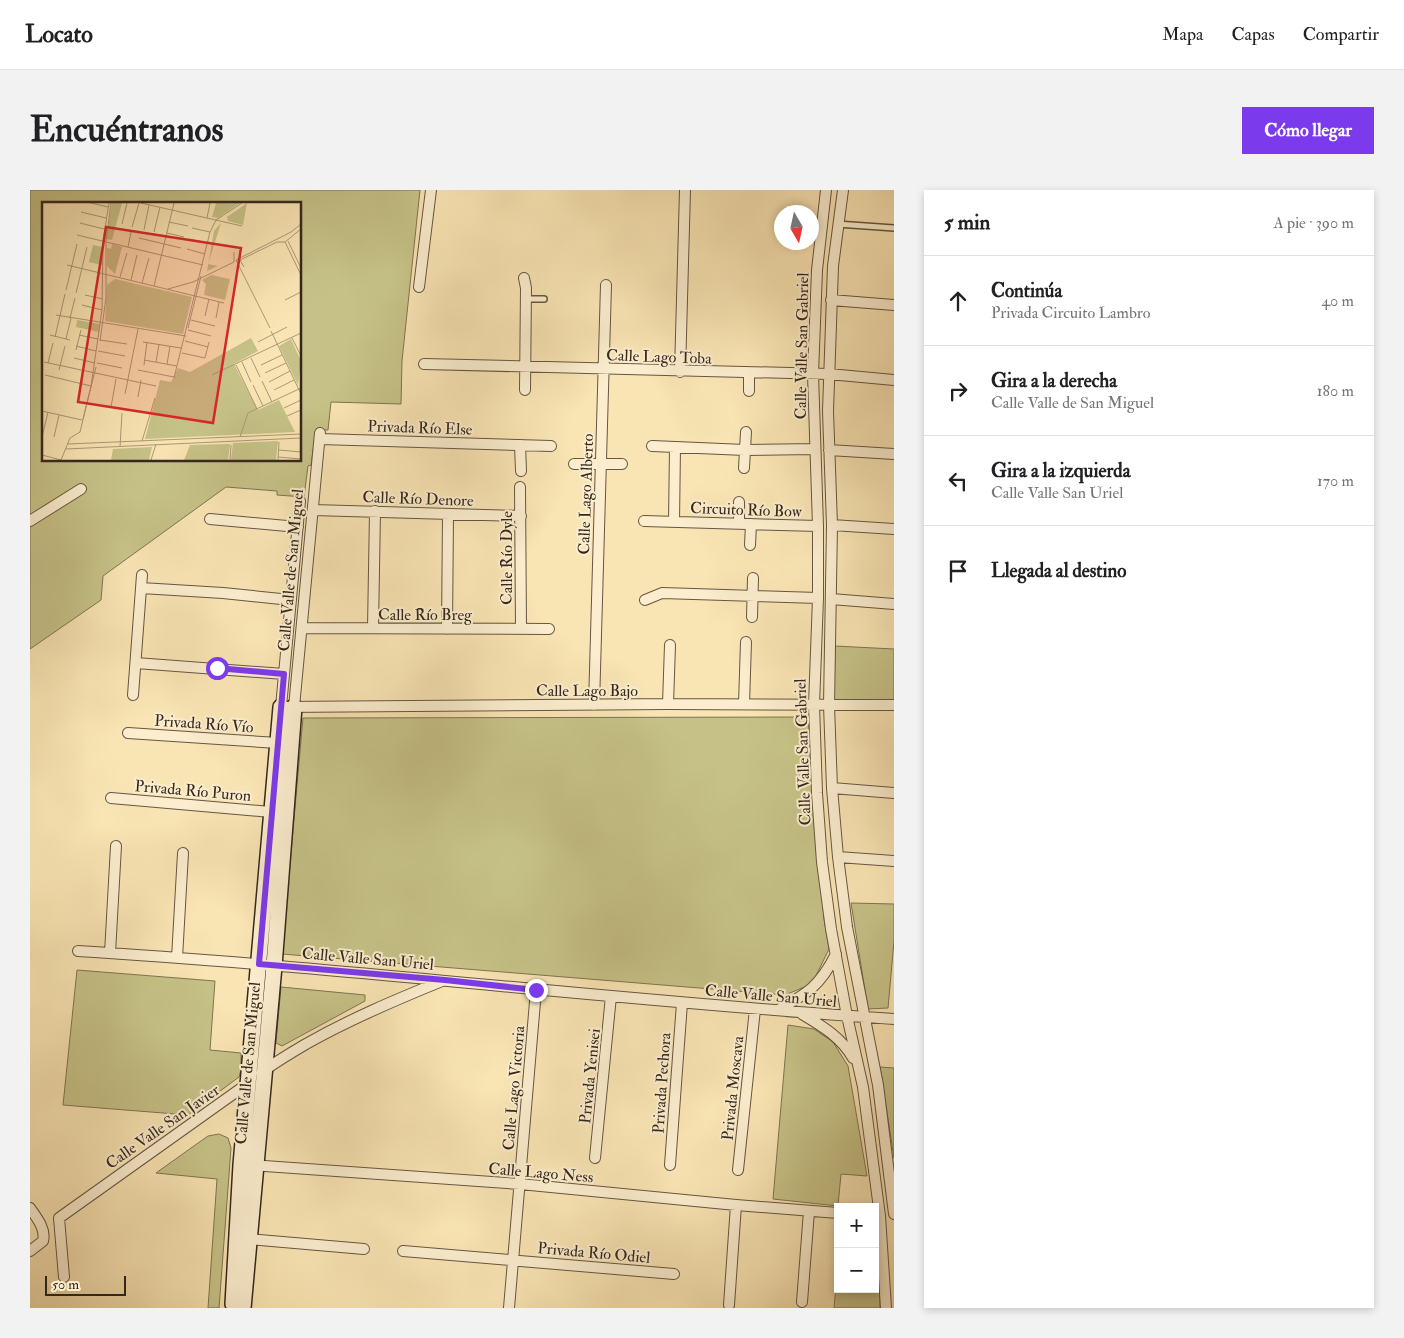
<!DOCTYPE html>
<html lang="es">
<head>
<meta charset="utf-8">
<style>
  :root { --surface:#fff; --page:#f2f2f2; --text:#202124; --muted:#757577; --line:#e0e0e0; --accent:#7c3aed }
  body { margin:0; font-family:"IM FELL Double Pica",serif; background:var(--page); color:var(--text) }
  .controls { position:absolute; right:15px; bottom:15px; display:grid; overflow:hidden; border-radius:0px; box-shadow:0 2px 8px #0003 }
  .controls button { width:45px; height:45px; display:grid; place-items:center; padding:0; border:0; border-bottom:1px solid var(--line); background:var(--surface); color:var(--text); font:25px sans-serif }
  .compass { position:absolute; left:744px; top:15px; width:45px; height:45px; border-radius:50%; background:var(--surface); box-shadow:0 2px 8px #0003; rotate:171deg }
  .scale { position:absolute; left:15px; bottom:12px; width:81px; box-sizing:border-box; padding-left:5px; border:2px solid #35271c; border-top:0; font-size:14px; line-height:18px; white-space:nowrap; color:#35271c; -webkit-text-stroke:4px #fbedce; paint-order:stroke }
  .stop { position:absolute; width:15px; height:15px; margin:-11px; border:4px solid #7c3aed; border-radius:50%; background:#fff }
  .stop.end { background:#7c3aed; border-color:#fff; box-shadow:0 1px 5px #0008 }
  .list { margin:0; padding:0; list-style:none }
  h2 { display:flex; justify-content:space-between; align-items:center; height:65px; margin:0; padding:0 20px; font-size:21px }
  h2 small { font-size:16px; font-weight:400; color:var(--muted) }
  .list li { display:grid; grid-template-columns:32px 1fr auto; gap:15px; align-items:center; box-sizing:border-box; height:90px; padding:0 20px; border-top:1px solid var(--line) }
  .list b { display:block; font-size:19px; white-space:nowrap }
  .list p { margin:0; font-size:16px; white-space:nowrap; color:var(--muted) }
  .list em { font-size:16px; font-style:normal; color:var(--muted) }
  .icon { flex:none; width:28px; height:28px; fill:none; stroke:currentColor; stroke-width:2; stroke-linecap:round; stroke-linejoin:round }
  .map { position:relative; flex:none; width:864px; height:1118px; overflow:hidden; border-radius:0px }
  header { display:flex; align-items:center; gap:30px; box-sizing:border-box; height:70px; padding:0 25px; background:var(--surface); border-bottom:1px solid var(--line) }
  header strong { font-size:24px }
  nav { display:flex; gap:28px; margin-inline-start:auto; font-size:18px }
  .intro { display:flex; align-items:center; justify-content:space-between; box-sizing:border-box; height:120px; padding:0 30px }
  h1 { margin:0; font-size:35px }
  .button { padding:12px 22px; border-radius:0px; background:var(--accent); color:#fff; font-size:18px; font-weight:700 }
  main { display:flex; gap:30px; padding:0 30px }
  aside { flex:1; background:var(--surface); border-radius:0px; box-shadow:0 2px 8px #0003 }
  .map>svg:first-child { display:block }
  .green { fill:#c6c287; stroke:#7e7452; fill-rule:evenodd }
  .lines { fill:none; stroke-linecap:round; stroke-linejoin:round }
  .lane-casing { stroke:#665642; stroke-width:8 }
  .street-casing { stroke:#665642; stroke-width:12 }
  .secondary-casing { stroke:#35271c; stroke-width:18 }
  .lane { stroke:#fbedce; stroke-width:5 }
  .street { stroke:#fbedce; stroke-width:10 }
  .secondary { stroke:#fbedce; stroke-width:15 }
  .route { stroke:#7c3aed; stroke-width:6 }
  .labels { text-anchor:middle; stroke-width:4; stroke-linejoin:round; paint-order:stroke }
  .street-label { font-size:16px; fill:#35271c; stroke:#fbedce }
  .inset-road { fill:none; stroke:#ab9877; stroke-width:1 }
  .view { fill:#d62828; fill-opacity:0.15; stroke:#d62828; stroke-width:2.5 }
  .inset-edge { fill:none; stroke:#35271c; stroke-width:2.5 }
</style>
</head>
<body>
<header>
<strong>Locato</strong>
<nav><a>Mapa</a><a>Capas</a><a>Compartir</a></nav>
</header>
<div class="intro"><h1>Encuéntranos</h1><a class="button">Cómo llegar</a></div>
<main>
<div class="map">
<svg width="864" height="1118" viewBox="0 0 864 1118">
  <rect width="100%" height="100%" fill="#f9e4b3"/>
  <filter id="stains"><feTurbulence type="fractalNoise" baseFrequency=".004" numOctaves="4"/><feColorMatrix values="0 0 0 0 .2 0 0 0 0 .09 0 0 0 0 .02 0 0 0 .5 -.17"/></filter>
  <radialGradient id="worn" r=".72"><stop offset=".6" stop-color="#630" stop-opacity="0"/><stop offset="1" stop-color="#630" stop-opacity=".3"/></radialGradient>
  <path class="green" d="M0,0h390l-18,171 -1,43 -70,-2 -3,28h-12l-5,35 -3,1 -4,31 -27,-2v-4l-51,-4 -123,89 -2,24 -71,49zM14,14h256v256h-256z
    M805,456l59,3v51h-60z
    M778,527l16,202 5,30 -17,35 -27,11 -503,-41 21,-236z
    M821,713l43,1v37l-6,67 -20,1z
    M47,780l138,11 -5,69 31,3v17l-2,7 -51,38 -125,-10z
    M251,797l84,8v6l-83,45 -6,-3z
    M758,835l26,4 19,13 15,24 19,110 -26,-2 -3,32 -65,-7z
    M850,877l14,1v90z
    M189,944l9,4 3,10 -12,160h-11l9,-129 -61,-6 52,-37z
    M845,1045h3l2,73h-46l4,-46v27h37z"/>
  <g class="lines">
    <g class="lane-casing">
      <path id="lane" d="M807,34l57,4
        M496,109h18"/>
    </g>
    <g class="street-casing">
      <path id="street" d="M796,0l-9,80 -4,104 5,152v72l-4,107 3,88 5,69 9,67 16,87 16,71 17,129 6,92
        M813,0l-10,76 -5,145 4,114 -3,180 3,83 6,69 9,70 31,158 16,129
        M494,88l2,10 -1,102
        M389,97l12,-97
        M801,110l63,5
        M394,174l405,10 65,6
        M650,182l5,-182
        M719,201v-18
        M290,249l231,7
        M490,255l1,26
        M622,256l93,4 70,-1
        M799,260l65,4
        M544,274h48
        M714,278l2,-36
        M490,297l1,142
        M270,311l-19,206 387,-3 226,1
        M283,320l208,6
        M180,329l88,8
        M0,331l51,-32
        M614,331l174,5
        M644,332l1,-75
        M709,333v-21
        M802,335l62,4
        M720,355l1,-21
        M111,398l82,5 68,7
        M801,409l63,5
        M615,410l17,-7 156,5
        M722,427l1,-39
        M272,438l247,1
        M343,438l2,-117
        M417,439l1,-115
        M106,473l148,11
        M103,505l9,-120
        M638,514l2,-59
        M714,514l2,-62
        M564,515l12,-420
        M264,517l26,-274
        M98,543l150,10
        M802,598l62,5
        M81,608l160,14
        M808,667l56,4
        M48,761c273,17 544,50 816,68
        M80,763l6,-107
        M147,768l6,-105
        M748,820c30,-17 42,-24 58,-56
        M772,824c20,12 39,23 51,44
        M231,883c14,-11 30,-20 45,-29 44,-25 89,-44 136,-63
        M565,968l16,-162
        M221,975l269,19 216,21 102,8
        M640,975l12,-162
        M708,980l17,-161
        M0,1018c7,10 16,21 13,33l-13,10
        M219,1049l115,10
        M373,1061l271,23
        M34,1087l-5,-59 191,-136
        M772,1112l7,-91
        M699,1115l7,-100
        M479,1118l27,-318"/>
    </g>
    <g class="secondary-casing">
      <path id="secondary" d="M203,1114l8,-139 40,-458
        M213,1118l31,-342 20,-259"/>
    </g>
    <use href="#lane" class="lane"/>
    <use href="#street" class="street"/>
    <use href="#secondary" class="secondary"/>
  </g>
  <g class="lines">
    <path class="route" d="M187,478l67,6 -25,290 186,16 91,10"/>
  </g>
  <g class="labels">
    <g class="street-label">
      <text transform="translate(771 156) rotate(-89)" y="6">Calle Valle San Gabriel</text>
      <text transform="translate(629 166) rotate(2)" y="6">Calle Lago Toba</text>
      <text transform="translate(390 237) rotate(2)" y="6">Privada Río Else</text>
      <text transform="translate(555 304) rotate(-88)" y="6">Calle Lago Alberto</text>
      <text transform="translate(388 308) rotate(2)" y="6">Calle Río Denore</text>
      <text transform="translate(716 319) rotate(2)" y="6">Circuito Río Bow</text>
      <text transform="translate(476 368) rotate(-90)" y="6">Calle Río Dyle</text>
      <text transform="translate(260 380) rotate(-85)" y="6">Calle Valle de San Miguel</text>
      <text x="395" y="430">Calle Río Breg</text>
      <text x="557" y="506">Calle Lago Bajo</text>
      <text transform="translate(174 533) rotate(4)" y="6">Privada Río Vío</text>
      <text transform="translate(772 562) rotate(-92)" y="6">Calle Valle San Gabriel</text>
      <text transform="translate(163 600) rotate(5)" y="6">Privada Río Puron</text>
      <text transform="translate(338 768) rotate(5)" y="6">Calle Valle San Uriel</text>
      <text transform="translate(741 805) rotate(5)" y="6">Calle Valle San Uriel</text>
      <text transform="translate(217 873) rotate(-85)" y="6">Calle Valle de San Miguel</text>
      <text transform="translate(559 886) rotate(-84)" y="6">Privada Yenisei</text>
      <text transform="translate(631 893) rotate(-86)" y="6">Privada Pechora</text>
      <text transform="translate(483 898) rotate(-85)" y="6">Calle Lago Victoria</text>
      <text transform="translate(702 898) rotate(-84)" y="6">Privada Moscava</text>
      <text transform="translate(132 936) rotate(-35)" y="6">Calle Valle San Javier</text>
      <text transform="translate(511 982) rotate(5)" y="6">Calle Lago Ness</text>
      <text transform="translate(564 1062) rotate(5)" y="6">Privada Río Odiel</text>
    </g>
  </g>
  <g transform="translate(12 12)">
    <rect width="259" height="259" fill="#f9e4b3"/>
    <path d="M70,1h10l-10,37 -6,-1zM174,1h24l-22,15 -6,-1zM205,1l-4,22 -15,-4 -1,-4zM179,21l-13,41 10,2 -11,5 7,-40zM70,42l10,3 -7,27 -8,-8v-18l4,1zM51,43l9,2v18l-13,-3zM169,73l19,4 -5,21 -21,-5 2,-11 -4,-4zM73,77l77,18 -9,37 -78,-13 2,-36zM35,118l23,4 -1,8 -23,-5zM209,136l7,13 -24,13 24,46 21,-10 16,32 -150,7 15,-59 11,2 7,-14 12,4zM249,137l10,22 -3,24 -19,-39zM236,239l-2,19h-45l2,-17zM188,242l-2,16h-44l6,-15zM110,245l-3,13h-38l2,-11z" fill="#c6c287"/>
    <path class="inset-road" d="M49,1l17,4M99,1l101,23M39,10l25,6M165,16l3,-15M127,20l19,4M38,21l24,6M80,22l5,-21M90,25l7,-24M150,26l18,4M102,28l5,-25M112,30l6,-25M125,31l17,4M35,33l126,30M97,36l42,10M147,37l18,4M246,39l13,27M243,40l16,33M86,45l3,-15M145,47l18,5M25,63l157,38M202,65l-4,-7 37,-18h8l16,-13M78,75l7,-24M89,78l6,-25M100,81l7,-25M112,84l20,-83M126,87l25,-7 41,-20v-10M24,88l11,-46M34,91l11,-46M43,93l18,4M243,98l16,-8M40,103l20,5M14,113l130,21M163,114l4,-17M28,116l5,-20M174,116l3,-16M149,118l24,6M146,126l13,-52M228,126l-34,-68 55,-28 10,-8M146,128l23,6M229,129l30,63M8,133l20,5M37,133l19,4M13,135l10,-43M250,136l9,18M24,137l5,-21M58,138l27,4M58,139l6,-43v-56l5,-39M143,139l23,6M101,140l38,6M216,140l29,-15M34,144l20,5M34,148l5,-20M56,149l27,5M140,151l23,5M32,156l21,5M163,156l4,-16M209,156l9,19M102,158l33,6M2,160l112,24M114,160l3,-18M200,160l9,20M6,161l5,-20M55,161l25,5M125,162l3,-18M102,163l3,-23M194,163l21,44M219,163l21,-10M17,168l6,-24M96,168l36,7M223,171l21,-10M3,173l46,11M170,173l89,-42M132,176l36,-146 6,-12 26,-17M220,179l10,21M227,180l21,-11M211,183l10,21M232,188l20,-10M83,192l13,-65M96,195l3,-17M69,205l5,-28M242,206l17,-8M0,209l40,9M245,214l14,-6M41,217l13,-52M0,235l6,-25M12,235l5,-22M198,235l8,-24 53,-25M100,239l13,-43M26,242l233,-10M78,245l2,-34M24,247l235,-11M237,248l22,2M0,253l19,5M236,255l23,2M19,258l9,-22 10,-6 11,-46 11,-76 1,-69 6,-38M109,258l5,-16M188,258l1,-15M236,258l1,-18"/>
    <path class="view" d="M64,25l135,21 -28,175 -135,-21z"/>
    <rect width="259" height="259" class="inset-edge"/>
  </g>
  <rect width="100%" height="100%" filter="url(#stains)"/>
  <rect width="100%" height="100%" fill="url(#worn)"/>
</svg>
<div class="controls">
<button>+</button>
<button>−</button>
</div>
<svg class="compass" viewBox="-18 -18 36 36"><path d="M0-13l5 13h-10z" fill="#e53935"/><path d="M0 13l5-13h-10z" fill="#757577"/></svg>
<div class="scale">50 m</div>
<div class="stop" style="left:187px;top:478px"></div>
<div class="stop end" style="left:506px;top:800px"></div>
</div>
<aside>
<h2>5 min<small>A pie · 390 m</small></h2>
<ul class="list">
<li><svg class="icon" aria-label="ahead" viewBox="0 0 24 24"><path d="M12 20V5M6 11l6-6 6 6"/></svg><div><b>Continúa</b><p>Privada Circuito Lambro</p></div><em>40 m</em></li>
<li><svg class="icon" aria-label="right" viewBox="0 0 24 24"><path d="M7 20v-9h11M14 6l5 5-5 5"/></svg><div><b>Gira a la derecha</b><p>Calle Valle de San Miguel</p></div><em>180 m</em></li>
<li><svg class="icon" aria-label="left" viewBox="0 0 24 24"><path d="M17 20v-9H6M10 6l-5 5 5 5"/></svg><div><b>Gira a la izquierda</b><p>Calle Valle San Uriel</p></div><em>170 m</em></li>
<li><svg class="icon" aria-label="arrive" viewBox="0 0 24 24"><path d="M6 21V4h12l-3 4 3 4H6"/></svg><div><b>Llegada al destino</b></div></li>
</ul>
</aside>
</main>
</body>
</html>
